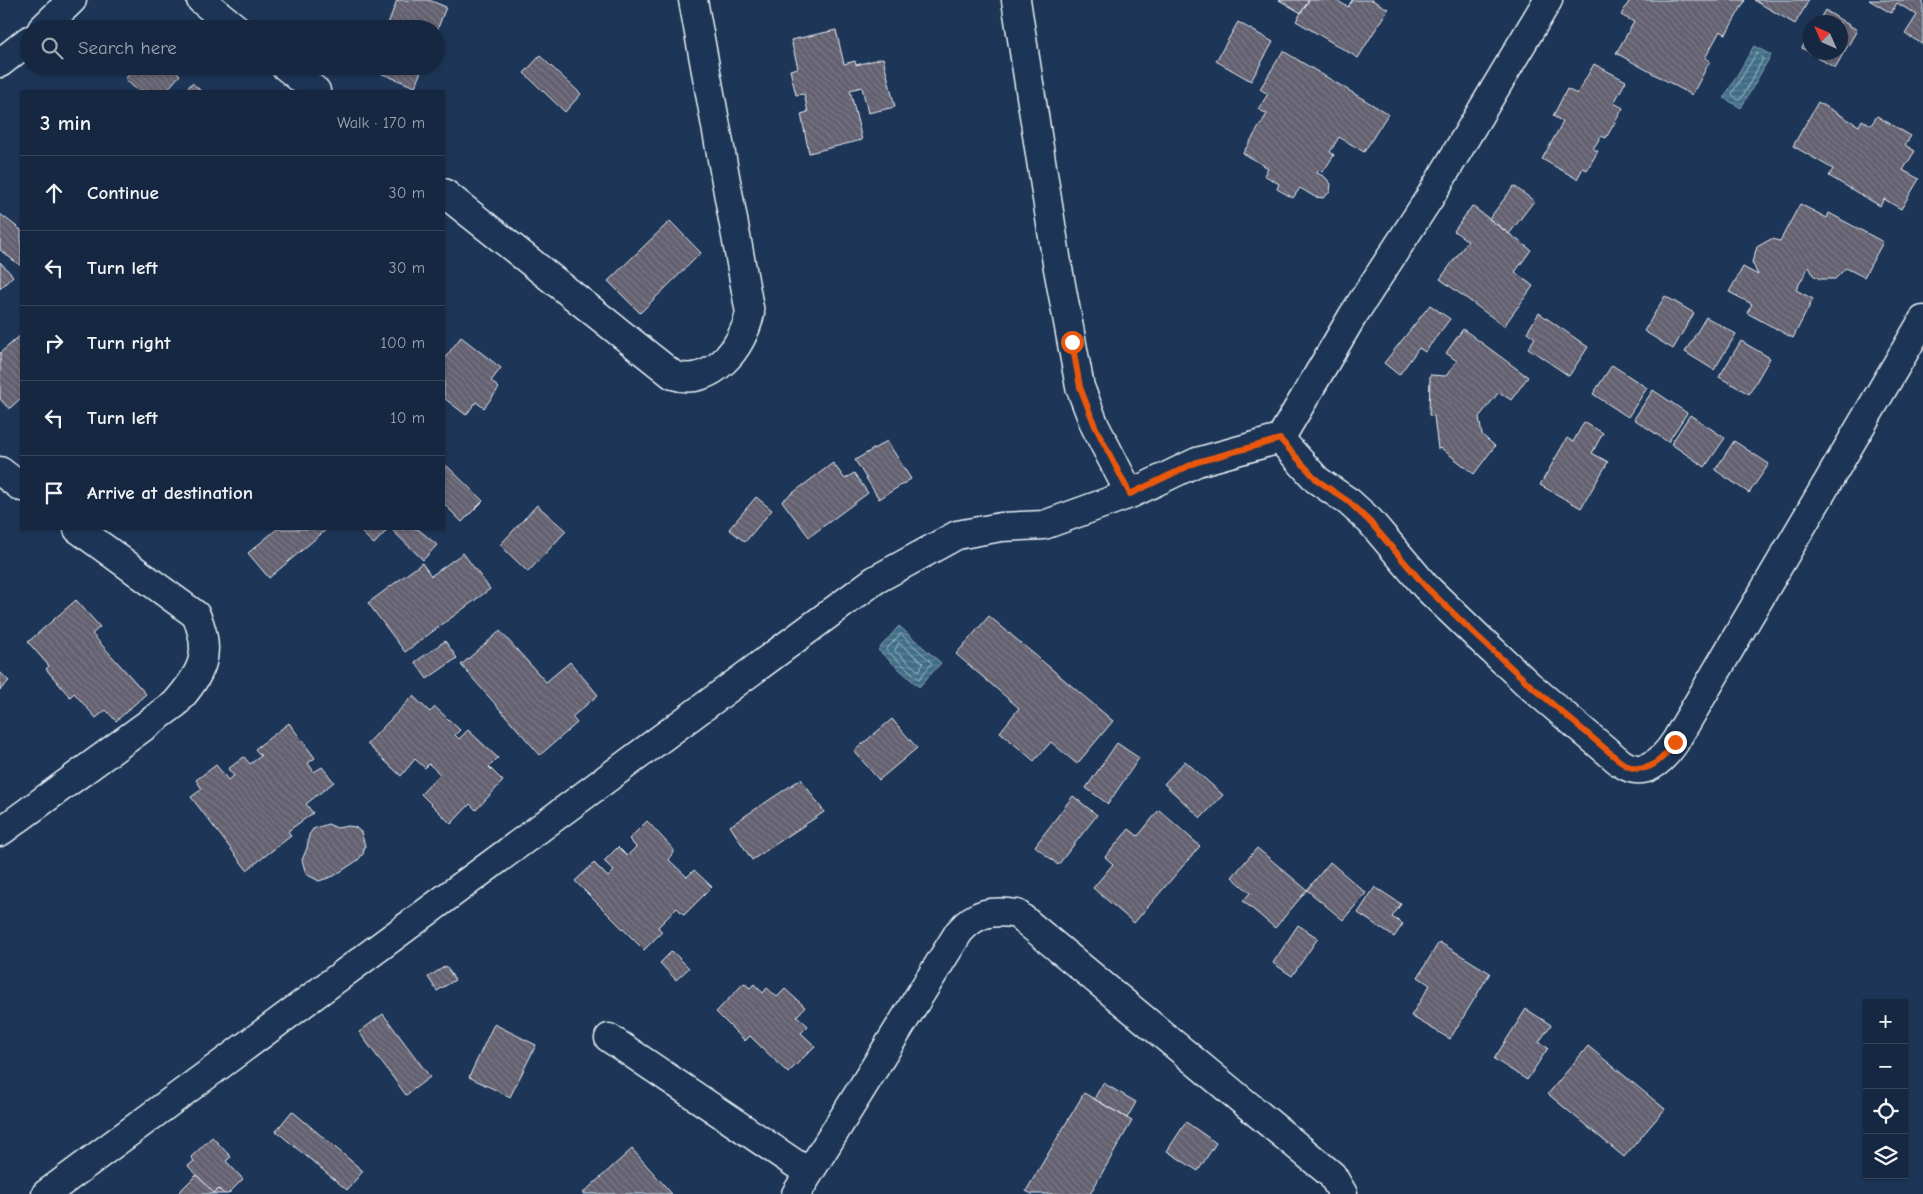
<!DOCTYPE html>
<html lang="en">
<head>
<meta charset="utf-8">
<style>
  :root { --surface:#162841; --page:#1f3048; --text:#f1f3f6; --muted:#9ea6b1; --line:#35445a }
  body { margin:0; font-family:"Comic Neue",sans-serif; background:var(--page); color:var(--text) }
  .controls { position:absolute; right:15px; bottom:15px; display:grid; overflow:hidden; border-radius:0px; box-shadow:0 1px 4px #0004 }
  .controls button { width:45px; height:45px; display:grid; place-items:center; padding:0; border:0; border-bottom:1px solid var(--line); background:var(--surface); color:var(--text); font:25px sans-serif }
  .compass { position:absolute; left:1803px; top:15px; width:45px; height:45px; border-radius:50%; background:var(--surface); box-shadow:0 1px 4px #0004; rotate:315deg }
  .stop { position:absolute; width:15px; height:15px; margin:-11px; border:4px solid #ea580c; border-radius:50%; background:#fff }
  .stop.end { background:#ea580c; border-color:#fff; box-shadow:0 1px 5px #0008 }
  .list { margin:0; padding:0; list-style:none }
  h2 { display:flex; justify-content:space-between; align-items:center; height:65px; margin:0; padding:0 20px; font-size:21px }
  h2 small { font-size:16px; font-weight:400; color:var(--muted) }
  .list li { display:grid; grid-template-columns:32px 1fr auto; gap:15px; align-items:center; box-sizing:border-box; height:75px; padding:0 20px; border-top:1px solid var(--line) }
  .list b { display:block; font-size:19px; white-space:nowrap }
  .list em { font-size:16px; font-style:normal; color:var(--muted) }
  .icon { flex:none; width:28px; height:28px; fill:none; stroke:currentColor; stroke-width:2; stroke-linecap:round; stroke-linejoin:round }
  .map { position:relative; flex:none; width:1923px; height:1194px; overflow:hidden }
  .search { position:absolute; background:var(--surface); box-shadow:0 1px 4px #0004; left:20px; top:20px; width:425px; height:55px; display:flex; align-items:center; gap:12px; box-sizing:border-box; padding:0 18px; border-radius:28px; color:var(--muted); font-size:19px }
  .panel { position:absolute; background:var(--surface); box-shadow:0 1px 4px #0004; left:20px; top:90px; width:425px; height:440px; border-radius:0px }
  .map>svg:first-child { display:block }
  .water { fill:url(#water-rules); stroke:#84a2b4 }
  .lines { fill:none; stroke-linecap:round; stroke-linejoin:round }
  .shore { stroke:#a5bdca; stroke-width:1 }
  .building { fill:url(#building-back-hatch); stroke:#e8f1f8 }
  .minor-casing { stroke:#e8f1f8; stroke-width:31 }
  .minor { stroke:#1d3557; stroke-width:28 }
  .route { stroke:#ea580c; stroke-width:6 }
</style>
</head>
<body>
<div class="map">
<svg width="1923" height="1194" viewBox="0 0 1923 1194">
  <defs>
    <pattern id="water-rules" width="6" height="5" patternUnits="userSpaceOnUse" patternTransform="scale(1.25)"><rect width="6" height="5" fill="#416e86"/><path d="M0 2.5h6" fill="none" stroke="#5c8398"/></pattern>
    <pattern id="building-back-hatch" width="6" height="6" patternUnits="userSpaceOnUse" patternTransform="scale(1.25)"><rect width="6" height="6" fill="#646170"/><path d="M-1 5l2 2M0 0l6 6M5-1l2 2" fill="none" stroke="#7a7885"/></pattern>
  </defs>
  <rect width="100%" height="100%" fill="#1d3557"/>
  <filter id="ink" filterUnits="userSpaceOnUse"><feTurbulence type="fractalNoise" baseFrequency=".02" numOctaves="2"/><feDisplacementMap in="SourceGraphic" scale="10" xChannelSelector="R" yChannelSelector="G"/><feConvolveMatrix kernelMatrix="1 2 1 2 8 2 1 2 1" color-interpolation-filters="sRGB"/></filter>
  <g filter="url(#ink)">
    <path class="water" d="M1754,46l17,9 -30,53 -17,-10z
      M899,626l42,37 -22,24 -41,-37z"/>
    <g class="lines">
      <path class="shore" d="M1757,53l6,6 -22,40 -3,1 -6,-6z
        M901,634l31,29 -13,16 -33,-29z
        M899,643l24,20 -3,7h-3l-22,-19z"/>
    </g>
    <path class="building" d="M397,0h32l17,7 -10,26v-4h-50z
      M1279,0h30l-8,13z
      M1309,0h27l12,7 4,-7h20l16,9 -30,49 -62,-37z
      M1630,0h114l1,1 -19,33 -6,-3 -15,27 5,3 -18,34 -76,-42 18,-31 -13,-7z
      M1754,0h55l-14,24z
      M1869,0h54v44l-18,-10 12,-19 -20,-12 -6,10z
      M1825,10l32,20 -22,38 -33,-20 8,-14v18h30v-30h-22z
      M1238,22l35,20 -22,39 -35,-20z
      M836,30l8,34 11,-3 1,4 27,-7 12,49 -27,6 -6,-26 -12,3 12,50 -53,13 -8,-39 7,-2 -4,-18 -8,1 -6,-25 8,-2 -7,-28z
      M1283,51l105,63 -24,38 -25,-15 -9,15 4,3 -11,17 -4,-2 -2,3 8,4 6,7 -1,8 -7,6 -8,-1 -15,-9 -7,10 -16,-9 2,-5 -15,-9 4,-7 -25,-15 24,-39 -9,-5 10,-15 -8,-5z
      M540,56l41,38 -16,18 -41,-39z
      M1594,64l32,17 -12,22 9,5 -17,30 -5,-2 -8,13 5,2 -11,19 -4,-2 -6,11 -35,-20 21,-37 -10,-6 14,-27 10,5z
      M137,66h33l10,9 -14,16h-28l-13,-12z
      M371,66h52l-8,21 -45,-18z
      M192,83l9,8h-16z
      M1818,102l41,24 3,-6 9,5 6,-9 34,20 -6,9 10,6 -12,19 16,9 -18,30 -17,-10 -4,7 -51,-30 4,-7 -40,-23z
      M1514,186l20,15 -25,33 -20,-15z
      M1800,204l27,14 2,-5 54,29 -19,35 -18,-9 -11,11h-15l-7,-4 -4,-9 -13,24 17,9 -20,39 -46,-25 5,-9 -23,-12 14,-25 15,8 -6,-13 5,-15 14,-8 9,2z
      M1472,206l59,44 -16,22 18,14 -29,40 -64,-47 28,-38 -14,-10z
      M0,214l21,16v36l-21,-16z
      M670,221l31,32 -61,60 -32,-32z
      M0,262l13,14 -13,13z
      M1665,296l29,17 -21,36 -29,-18z
      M1430,305l20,14 -25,33 -6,-4 -20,27 -15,-12z
      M1539,313l49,34 -19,29 -41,-28 7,-10 -8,-6z
      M1706,317l30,17 -22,36 -29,-18z
      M1463,329l65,48 -17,23 -12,-8 -20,25 3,18 13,11 -21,28 -33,-26 -3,1 -4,-33 -5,-1 1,-40 16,1 11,-15 -11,-8z
      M21,335v63l-12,11 -9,-10v-46z
      M461,337l40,31 -10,13 8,7 -15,20 -8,-6 -10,13 -22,-17v-39z
      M1741,341l29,17 -21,36 -30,-17z
      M1612,365l35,23 -19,29 -35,-23z
      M1653,390l34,23 -19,29 -34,-23z
      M1690,415l35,23 -20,29 -34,-23z
      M1584,422l19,11 -11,20 16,9 -27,46 -41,-23 27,-47 6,4z
      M887,441l24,38 -32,20 -24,-39z
      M1734,441l35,23 -20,29 -34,-23z
      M444,463l39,38 -21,21 -18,-18z
      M833,463l12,16 9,-6 14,20 -59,44 -27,-36z
      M756,497l16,13 -27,32 -16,-13z
      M537,505l29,26 -38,41 -28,-27z
      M277,529h50l-58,49 -21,-25z
      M358,529h30l-14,15z
      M391,529h27l19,16 -14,15z
      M463,553l27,36 -85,63 -37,-49 54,-40 9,13z
      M76,600l24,27 -8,7 54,60 -30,27 -10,-11 -10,8 -22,-25 -4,4 -24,-28 3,-3 -21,-24z
      M989,616l124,105 -36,43 -26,-22 -17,19 -34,-29 19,-24 -63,-54z
      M500,631l46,51 24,-20 28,33 -26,22 5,6 -37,32 -79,-90z
      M445,641l12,17 -30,21 -12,-17z
      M0,672l9,9 -9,9z
      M413,696l17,16 5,-5 25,23 -5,5 4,4 9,-9 30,28 -9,9 14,14 -27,29 -6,-6 -19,20 -30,-30 19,-20 -11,-10 -4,4 -10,-9 -14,17 -34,-32z
      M892,719l25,29 -38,32 -25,-29z
      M289,723l26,35 -7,5 6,9 8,-5 12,15 -28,22 7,9 -25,18 3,5 -44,34 -56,-73 11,-8 -6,-9 20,-15 12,15 6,-4 -6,-7 16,-12 6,7 11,-8 -6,-7z
      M1117,743l22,15 -31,46 -22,-16z
      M1185,761l38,34 -22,23 -37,-34z
      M801,779l23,33 -72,48 -22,-34z
      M1073,796l24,19 -39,50 -23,-19z
      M1159,810l41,36 -66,77 -41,-35 20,-24 -8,-7 24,-28 9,7z
      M647,821l27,29 -5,10 18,17 7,-7 18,17 -28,28 -7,-7 -19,19 4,5 -18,18 -69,-69 19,-18 14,14 6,-6 -10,-10 14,-14 9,9 9,-9 -7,-8z
      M328,824l9,4 11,-2 7,1 6,5 4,14 -2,8 -5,6 -24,16 -15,5 -13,-7 -4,-14 5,-12 2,-13 4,-6z
      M1257,848l50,42 -32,38 -32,-27 7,-8 -18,-16z
      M1330,862l36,31 -23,27 -36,-30z
      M1375,887l26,17 -9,13 11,7 -9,13 -36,-24z
      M1298,925l20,13 -26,38 -19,-13z
      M1439,942l51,31 -40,66 -39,-23 19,-31 -12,-8z
      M672,951l17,17 -13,12 -16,-17z
      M446,966l9,14 -18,11 -9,-14z
      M744,983l6,5 4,-4 9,9 4,-5 10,9 8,-8 20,18 -8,9 11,10 -7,7 14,13 -27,27 -38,-37 -5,5 -29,-29z
      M1526,1009l25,16 -12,17 9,6 -21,32 -33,-21z
      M383,1014l47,63 -24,18 -47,-63z
      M494,1024l42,21 -26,52 -41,-20z
      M1588,1046l77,63 -41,48 -76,-63z
      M1103,1083l33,19 -9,16 -33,-19z
      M1084,1093l48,28 -42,73h-58l-6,-3z
      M292,1111l71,60 -16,19 -71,-59z
      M1186,1122l30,21 -18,28 -31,-20z
      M212,1137l19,20 -5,4 17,18 -15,15h-4l-5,-5 -5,4 -26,-27 6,-5 -3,-4z
      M632,1149l40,45h-90z
      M196,1175l18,18 5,-4 5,5h-47z"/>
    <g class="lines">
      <g class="minor-casing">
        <path id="minor" d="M201,0l36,29
          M1016,0l41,263 23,124 15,39 35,68
          M42,29l30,-29
          M0,63l29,-23
          M285,66l31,25
          M444,193l229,182c39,13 70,-28 77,-62l-57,-313
          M1280,439l37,41 32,22 21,19 56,66 51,49 52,49 92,78c23,16 41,-2 54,-21l248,-422
          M0,471l21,16
          M0,832l175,-128c27,-31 38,-50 21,-89l-118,-86
          M609,1038l200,135
          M46,1194l829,-614 82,-45 44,-8 43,-2 86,-31 67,-32 83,-23 72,-122 78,-120 118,-197
          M796,1194l163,-262c17,-20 33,-22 58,-18l315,261 11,19"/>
      </g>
      <use href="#minor" class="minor"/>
    </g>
  </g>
  <g class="lines" filter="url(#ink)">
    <path class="route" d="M1072,342l8,45 15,39 35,68 67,-32 83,-23 37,41 32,22 21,20 56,65 51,49 53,49 91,77c23,17 41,-1 54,-20"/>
  </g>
</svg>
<div class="controls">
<button>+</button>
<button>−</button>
<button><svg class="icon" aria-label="locate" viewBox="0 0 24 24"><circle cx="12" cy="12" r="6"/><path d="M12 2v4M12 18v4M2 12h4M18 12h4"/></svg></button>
<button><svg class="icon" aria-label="layers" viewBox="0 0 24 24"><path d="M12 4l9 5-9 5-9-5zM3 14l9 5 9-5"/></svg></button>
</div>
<svg class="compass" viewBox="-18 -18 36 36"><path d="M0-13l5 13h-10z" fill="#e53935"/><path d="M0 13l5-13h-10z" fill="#9ea6b1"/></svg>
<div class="stop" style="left:1072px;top:342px"></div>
<div class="stop end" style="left:1675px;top:742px"></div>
<div class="search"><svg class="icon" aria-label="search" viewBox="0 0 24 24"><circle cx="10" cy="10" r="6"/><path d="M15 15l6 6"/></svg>Search here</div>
<section class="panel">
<h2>3 min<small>Walk · 170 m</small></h2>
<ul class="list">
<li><svg class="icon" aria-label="ahead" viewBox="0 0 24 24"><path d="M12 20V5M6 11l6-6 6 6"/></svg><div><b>Continue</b></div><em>30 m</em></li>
<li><svg class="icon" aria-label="left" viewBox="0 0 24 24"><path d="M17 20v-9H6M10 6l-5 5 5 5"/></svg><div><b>Turn left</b></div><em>30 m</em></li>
<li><svg class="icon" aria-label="right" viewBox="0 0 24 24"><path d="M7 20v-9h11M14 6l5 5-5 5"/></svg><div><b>Turn right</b></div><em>100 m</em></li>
<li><svg class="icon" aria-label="left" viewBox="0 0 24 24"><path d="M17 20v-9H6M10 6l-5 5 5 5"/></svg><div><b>Turn left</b></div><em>10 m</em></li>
<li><svg class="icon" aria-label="arrive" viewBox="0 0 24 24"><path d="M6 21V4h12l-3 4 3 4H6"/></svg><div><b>Arrive at destination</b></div></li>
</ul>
</section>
</div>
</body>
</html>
